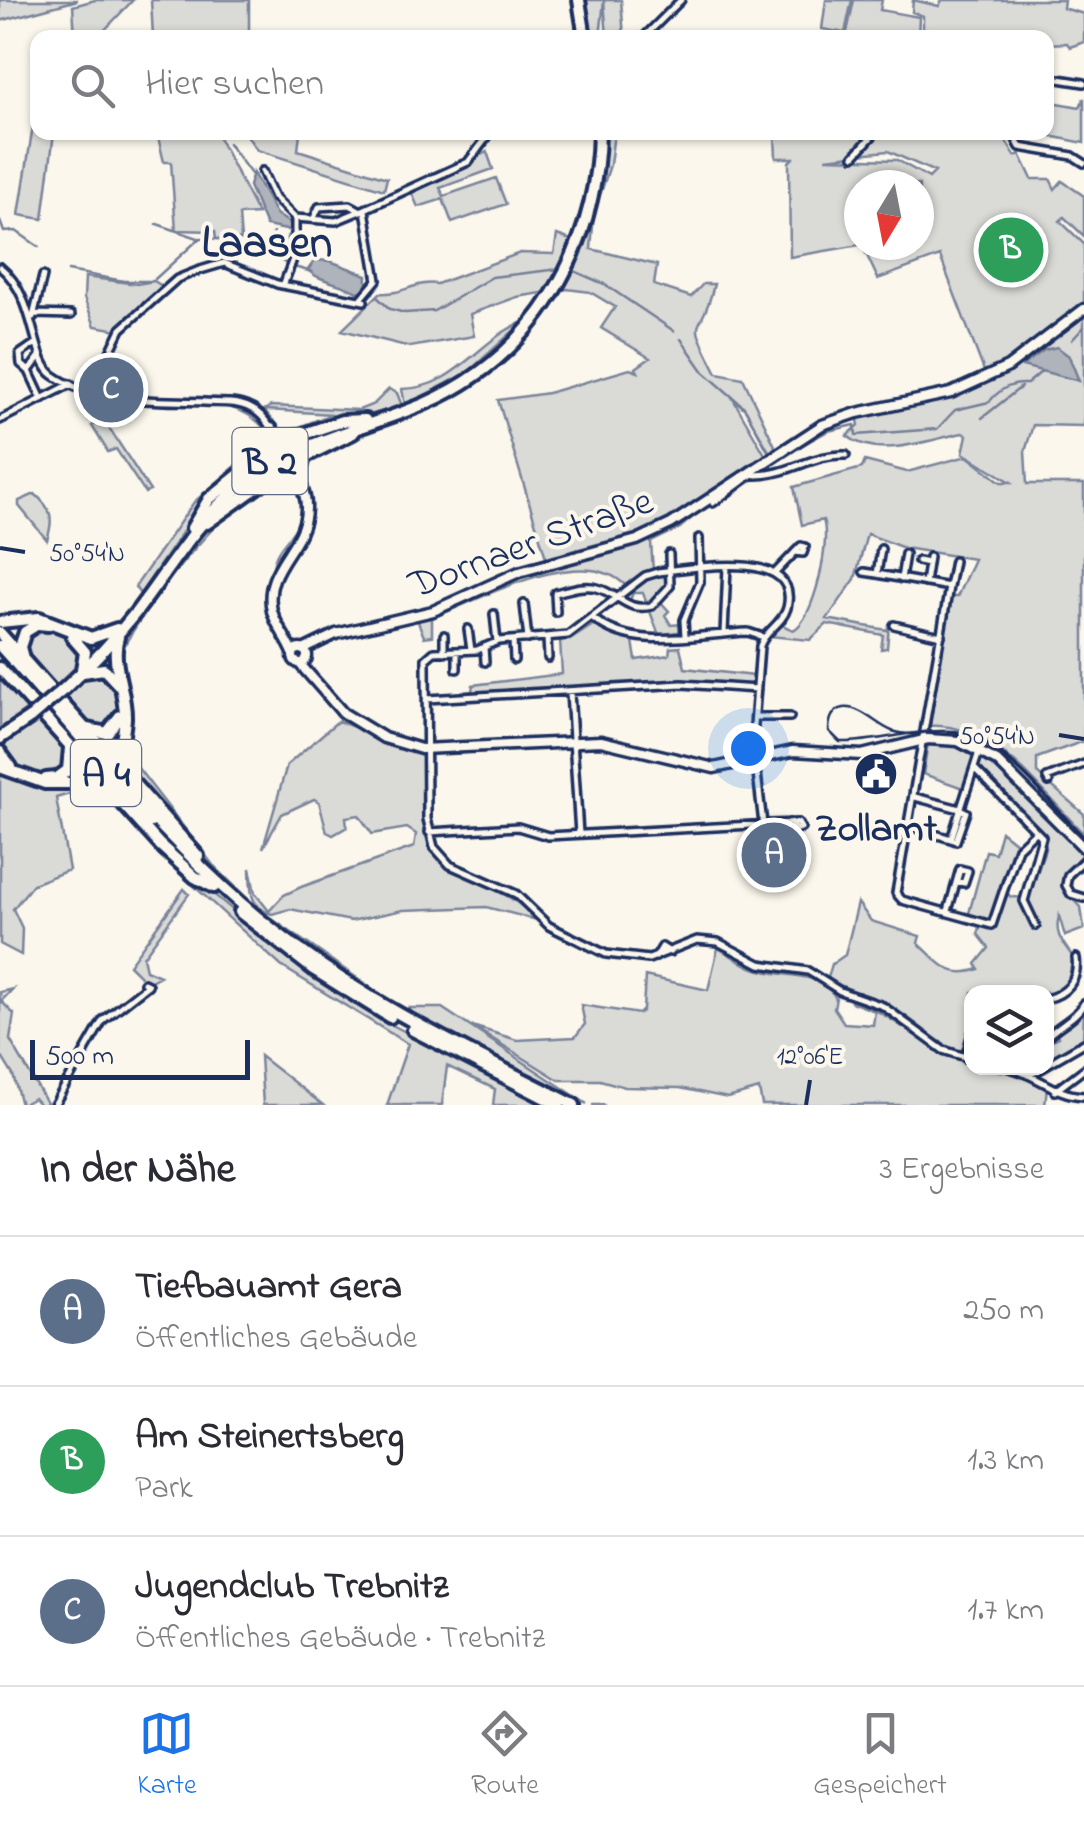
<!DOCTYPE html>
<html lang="de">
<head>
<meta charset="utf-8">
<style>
  :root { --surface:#fff; --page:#f2f2f3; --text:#2b2b33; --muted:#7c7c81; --line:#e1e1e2; --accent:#1a73e8 }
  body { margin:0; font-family:"Indie Flower",sans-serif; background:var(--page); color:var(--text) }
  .controls { position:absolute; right:30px; bottom:30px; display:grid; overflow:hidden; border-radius:20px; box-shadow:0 2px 8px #0004 }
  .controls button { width:90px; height:90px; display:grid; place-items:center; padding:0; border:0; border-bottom:2px solid var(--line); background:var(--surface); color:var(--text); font:50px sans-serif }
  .compass { position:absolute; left:844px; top:170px; width:90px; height:90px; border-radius:50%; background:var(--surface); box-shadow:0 2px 8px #0004; rotate:190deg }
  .scale { position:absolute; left:30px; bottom:25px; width:220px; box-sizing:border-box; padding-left:10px; border:5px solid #1b2f5e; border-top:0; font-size:28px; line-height:35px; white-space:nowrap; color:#1b2f5e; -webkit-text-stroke:8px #fbf7ec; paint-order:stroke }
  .you { position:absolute; left:748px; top:748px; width:35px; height:35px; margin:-25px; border:8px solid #fff; border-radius:50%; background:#1a73e8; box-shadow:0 0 0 15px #1a73e833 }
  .badge { display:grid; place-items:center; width:65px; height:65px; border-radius:50%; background:var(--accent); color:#fff; font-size:32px; font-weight:700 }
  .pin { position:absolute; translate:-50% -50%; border:5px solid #fff; box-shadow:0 2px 10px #0006 }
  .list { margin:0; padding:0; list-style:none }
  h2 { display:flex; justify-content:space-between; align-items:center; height:130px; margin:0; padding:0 40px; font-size:42px }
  h2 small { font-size:32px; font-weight:400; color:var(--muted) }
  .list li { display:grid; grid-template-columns:65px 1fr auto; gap:30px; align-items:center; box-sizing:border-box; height:150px; padding:0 40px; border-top:2px solid var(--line) }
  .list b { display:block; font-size:38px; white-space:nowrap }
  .list p { margin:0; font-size:32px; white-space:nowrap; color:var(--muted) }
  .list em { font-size:32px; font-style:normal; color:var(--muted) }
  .icon { flex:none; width:55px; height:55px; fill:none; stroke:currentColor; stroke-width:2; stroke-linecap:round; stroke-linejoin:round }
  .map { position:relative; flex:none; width:1084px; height:1105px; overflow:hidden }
  .search { position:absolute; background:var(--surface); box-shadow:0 2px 8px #0004; left:30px; right:30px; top:30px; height:110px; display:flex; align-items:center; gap:25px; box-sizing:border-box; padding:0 35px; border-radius:20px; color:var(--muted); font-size:38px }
  .sheet { height:580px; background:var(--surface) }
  nav { display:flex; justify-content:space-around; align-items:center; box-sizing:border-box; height:140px; border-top:2px solid var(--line); background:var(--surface); font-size:28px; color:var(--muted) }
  nav a { display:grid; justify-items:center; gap:5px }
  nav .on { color:var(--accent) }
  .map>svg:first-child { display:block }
  .green { fill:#dadad7; stroke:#7a849a; stroke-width:2.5; fill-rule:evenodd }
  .water { fill:#afb3bb; stroke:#747e96; stroke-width:2.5 }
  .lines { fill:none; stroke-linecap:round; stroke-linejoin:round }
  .stream { stroke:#747e96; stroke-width:2.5 }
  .minor-casing { stroke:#1b2f5e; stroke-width:12 }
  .major-casing { stroke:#1b2f5e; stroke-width:15 }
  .highway-casing { stroke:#1b2f5e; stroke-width:18 }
  .minor { stroke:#fbf7ec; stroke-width:5 }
  .major { stroke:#fbf7ec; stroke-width:8 }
  .highway { stroke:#fbf7ec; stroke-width:10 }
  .tram { stroke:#1b2f5e; stroke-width:2.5 }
  .major-bridge-casing { stroke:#1b2f5e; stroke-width:15; stroke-linecap:butt }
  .highway-bridge-casing { stroke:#1b2f5e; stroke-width:18; stroke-linecap:butt }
  .major-bridge { stroke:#fbf7ec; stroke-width:8 }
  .highway-bridge { stroke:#fbf7ec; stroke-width:10 }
  .ticks { fill:none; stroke:#1b2f5e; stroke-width:4 }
  .labels { text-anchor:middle; stroke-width:8; stroke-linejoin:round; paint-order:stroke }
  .shield { fill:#fbf7ec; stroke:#5e6b89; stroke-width:2.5 }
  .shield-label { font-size:38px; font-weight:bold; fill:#1b2f5e }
  .street-label { font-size:40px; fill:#1b2f5e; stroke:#fbf7ec }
  .poi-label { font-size:40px; font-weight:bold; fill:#1b2f5e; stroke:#fbf7ec }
  .quarter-label { font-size:45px; font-weight:bold; fill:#1b2f5e; stroke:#fbf7ec }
  .ticks-label { font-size:25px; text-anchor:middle; fill:#1b2f5e; stroke:#fbf7ec; stroke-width:8; stroke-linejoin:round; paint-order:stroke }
</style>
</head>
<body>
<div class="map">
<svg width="1084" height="1105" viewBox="0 0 1084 1105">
  <rect width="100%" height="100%" fill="#fbf7ec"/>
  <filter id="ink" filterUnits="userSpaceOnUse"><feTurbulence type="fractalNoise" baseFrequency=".01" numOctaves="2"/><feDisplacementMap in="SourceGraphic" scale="20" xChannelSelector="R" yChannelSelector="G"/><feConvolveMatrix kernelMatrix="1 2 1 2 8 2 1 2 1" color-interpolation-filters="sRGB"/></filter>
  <g filter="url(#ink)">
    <path class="green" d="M0,0h78l-78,21z
      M95,0h38l-35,37h-23l-2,-31z
      M151,0h98v37h-96z
      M581,0h40l3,37h-17l-3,-36 -4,36h-13z
      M826,0h26l-7,33 -23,-4z
      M854,0h28l-2,10 39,7 -1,20h-72z
      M913,0l26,6 3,-6h122l-1,8 21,6v28l-14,5 -3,-4 -20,1 -1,-6 -123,-1v-21l-11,-4z
      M1084,98v45l-49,-10 11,-1 1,-31 33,6z
      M37,100l1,32 16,1 -11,86 -24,-4z
      M157,133h59l42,81 -19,1 2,25 -25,-1 -1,-8 -39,-1 -5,-68h-7z
      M245,133h55l-2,17 89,28 -3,12 -127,-40z
      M602,133h12l-4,32 -16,49 -3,35 66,16 -3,20 37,12 12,-13h11c-13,59 -30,24 3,89l26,5 32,68 -5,9 -24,-45 -14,-13 35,61 -121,76 -99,27 -49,-161 50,-7 82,-24 8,3 -2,-4 14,-10 -49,-30 14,-21 -25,-15 -23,-3 -50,8 -47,17 4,22 -64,11 -68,-17 38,-37c23,2 34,-12 57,-9l83,-31 34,1 3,-19 28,10z
      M775,133h96l-19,22 -26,3 71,2 32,18 6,-6 -47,-21 -30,3 20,-21h123l14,23 5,-2 12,25h18l5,10 7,-8 22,15v40l-20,-19 -4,4 24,23v59l-65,55 -35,13 -44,-115 -62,23 -16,-34h57v-60h-60l1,60 -70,12 -1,-95 4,-4h-17z
      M487,152l6,17 -53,19 4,8 52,-18 10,26 -54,19 -9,-24 -25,8 -9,-20z
      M85,277l52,7 17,-3 11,7 -47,42 -23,-4 -11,-28z
      M1084,311v115l-51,-1 -8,27 2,32h57v257l-47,17v15l47,41v20c-42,-42 -90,-112 -154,-108l19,-129h8l17,-38 -70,-11 -37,-14 -12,45 -28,40 60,11 2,-5 -2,23 -6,1 2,-14 -56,-11 -17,16 -41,-4 11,-12 13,6c21,-9 38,-89 30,-110l-21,5 -8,-38 68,-19 3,-7 42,11 60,-16 34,26h10l-48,-29 4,-18 -4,-2c-36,7 -84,27 -116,3l12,-11 -2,-10c96,-16 153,-41 227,-104z
      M523,322l-56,51 -62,32 -3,-16c53,0 77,-50 121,-67z
      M389,389l8,4 5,13 -118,32 -23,-26 10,-6 88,4 15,-6zM265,411l2,-1 65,4 -48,19z
      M126,401c42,2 124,-12 143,34l-4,12 -62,55 -63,92 -5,-7 59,-85 65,-56 7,-14c-22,-39 -101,-29 -140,-31z
      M104,420l46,71 -5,2 -29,-44 -8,3 -16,-26z
      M284,470c10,3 11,8 16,17 15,34 -12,56 -27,83 1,-38 50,-36 15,-96 -55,15 -134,121 -163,170l-3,18 8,55 -3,37 86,111 46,45 114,79 -4,3c-100,-52 -166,-139 -240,-220l-7,-17 5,-41 -11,-60 2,-14 78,-107z
      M35,494c17,15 19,24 12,46l-28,-34v-5z
      M712,500l-32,28 -29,14 2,29 -26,16c-42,-47 -148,13 -195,31v18l-8,1 -7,-18 76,-35 144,-41z
      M667,572l2,14 -10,14 10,11 -4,4 6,10 11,-1 1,7 -24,4 -16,-42h-10l-5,12 -7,-8 21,-17z
      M596,623l37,18 3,19 33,-5 1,-7 10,-1 5,21 68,8 1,9 -73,-2 -248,14 39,-6 1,-6 89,-11 -2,-34h10z
      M47,626l35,21 -4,22 -24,20 -29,-33 -4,-14 8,-13z
      M104,672c15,16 17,34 10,55l-21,3 -31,-33 19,-20z
      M0,676l30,31 -30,22z
      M39,715l29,32v21c-25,11 -47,7 -66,-14l3,-15z
      M338,721l85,32c4,27 -5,61 5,87 16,42 79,41 105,79l-47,-12 -83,3 -52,11 -61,-12 -18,5c-24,-7 -21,-25 -22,-46l5,25 14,18 15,-16 17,-8 113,-40 2,-13 -9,-6 -35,6 -13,-19 -13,2 1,10 -14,8 -6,-3 -8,-30 -5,-3 -32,15 -19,34 24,-83z
      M928,743l42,5 26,15 86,91 -18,20 -2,13 19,20 3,22 -19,7 -6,-20c-5,18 3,26 14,41l-6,29 -20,10 -1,-4h-74l-1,64c-38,-11 -53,-36 -86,-53 -20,-10 -39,-12 -57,-25l4,-14 13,-9 13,-52 13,18 49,15 -2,7c21,18 29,37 61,26l-3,-5 13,-16 -11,-14 4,-12 -14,-5 18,-66 9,2 6,-22 15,12 -12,47 7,7 18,1 17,-52 -5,-14 -64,-68 -14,24 -40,-14z
      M0,769l101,19 80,79 112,93 84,57 168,88h-52l2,-16 -48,-23 -5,39h-55l21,-61 -127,-78 -123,-113 -51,-59 -14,-7 -37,11 13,72 -36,14 -20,25 9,19 -1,27 -21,-11z
      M184,889l5,5 -46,63 3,13 14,6 -13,7 -18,-18z
      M718,948c12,6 24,16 36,20 28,11 64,0 82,30l-2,10 10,15 29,2 2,-14 -24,-9 1,-4c42,17 76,54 119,64l1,6 54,6 21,13 -2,18h-283l-3,-16 -31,9 -48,-10 -55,-1 -25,-7h-41l-87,-54 45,14 58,-3 10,-13 -4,-19 58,9 4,-4 2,-34 63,14z
      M13,989l-12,12 13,13 -4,26 38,65h-8l-6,-7 -13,7 -8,-30 -13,-21v-62z
      M408,1008h34l145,96 -180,-90z
      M1084,1011l-1,29 -36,22 -1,-27 4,6 8,-4 -3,-6z
      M260,1056l63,49h-60z"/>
    <path class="water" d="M253,173l23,41 15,10v7l-25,-5 -17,-40z
      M315,260l15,1 37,14 -1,15 -9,2c-15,-9 -39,-11 -49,-22z
      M1057,347l12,9 10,25 -57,-15 22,-16z"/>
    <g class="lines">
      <path class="stream" d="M228,143l23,31
        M0,221l4,11 12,-1 23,16
        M157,224l41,14
        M273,233v12l7,13
        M281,256l7,-21
        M294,267l18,5
        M572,270l32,14 70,47
        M68,271l56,10h28
        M155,279l45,-41 41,2 48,25
        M371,291l2,2
        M377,297l13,12 15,4 29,-2 58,-34 67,-8
        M681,339l23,33 40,35 26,46
        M1072,340l12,-13
        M982,418l39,-31
        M775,460l53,-29 27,-6 1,10 81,-6 18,-19 34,-8c11,-13 21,-19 38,-18l14,-12
        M593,1105h11"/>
      <g class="minor-casing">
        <path id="minor" d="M643,38l38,-38
          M1046,77l38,6
          M1012,132l8,15 53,9 11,7
          M854,156l22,-24
          M262,171l12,26 21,21
          M314,218l5,-11 31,-2 11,6
          M0,267c37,30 31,92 53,108 41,29 104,25 151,27 15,1 32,-1 46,6 15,6 20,23 32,32
          M284,283l11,-29v-36l41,3 29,-12 103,-47 23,-30
          M361,299l16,-19 -12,-70
          M35,314l36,1
          M33,317l10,-41
          M40,356l-11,15 13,28
          M29,371l-8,-7 -1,-10 16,-11
          M92,390l29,-61 56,-50 20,-8 27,-8 53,21 87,17
          M0,420l71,-36
          M756,475c32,0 59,-22 90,-20
          M713,503l41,-30
          M881,549l-4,25 72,13 -53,306 6,7 90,25 26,-77 18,-17
          M918,561l10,2
          M864,572l13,2
          M775,573l26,-27 4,1 -2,6 -8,-1
          M901,579l4,-25
          M925,583l4,-26
          M949,587l5,-26
          M524,604l4,35
          M556,612l-1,-19c13,-3 29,-9 42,-5 23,6 29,24 55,18l18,-20 -1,-32
          M494,614l3,28
          M594,619c41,33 105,15 154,13l15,5
          M894,625l47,11
          M468,629l3,21
          M724,633l3,-66
          M444,635v17
          M685,636l-1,-16 16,-38 -1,-44
          M547,638l1,20
          M513,640l1,20
          M484,647l1,15
          M457,651v18
          M570,692l9,142
          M427,699l255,-15 75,5
          M755,717h35
          M974,768l68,69 -18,64 12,25
          M1049,782l-2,-4 37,-14
          M915,797l45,12
          M763,824l-10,-85 7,-93c5,-16 22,-21 27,-38 15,-61 -97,-40 -129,-36l-13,4 -77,59 -69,6 -22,9 -43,2 -8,7 1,160 7,28 16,18 66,29 33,32 57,28 43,5 48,-19 21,2 42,22 48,7 32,20 43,15 60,44 29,9
          M909,826l42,13
          M429,832l89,-5 30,9 223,-12 27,-1 3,5 -5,2 -7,-7
          M951,839l28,-87
          M951,839l5,2 10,-29 -6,-3
          M1084,860l-16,15 -2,10 5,9 13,4
          M948,911l12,-42 8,2 -4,12 -7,-2
          M656,957l6,-10 8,5
          M1046,999c21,-5 33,-19 30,-41
          M1046,1038c10,-12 31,-20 38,-35
          M965,1058l7,-25
          M1046,1065l38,-22
          M1009,1068c28,6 45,27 75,28
          M1031,1074l12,-6
          M1055,1091l29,-22
          M54,1105l49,-85 45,-35 -4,-2"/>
      </g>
      <g class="major-casing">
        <path id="major" d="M293 656a7 7 0 1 1 14 0a7 7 0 1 1-14 0Z
          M303,650l33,-16 97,-23 86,-39 118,-32 34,-16 151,-99 35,-12 94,-20 57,-26 76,-58
          M293,653c-6,-15 -17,-27 -21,-42 -10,-44 33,-62 34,-102 1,-16 -8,-29 -11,-45
          M300,664l43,49 41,25 37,11 180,-8 113,27 79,-17 69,4 66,-16 30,2 39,20 87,87"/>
      </g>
      <g class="highway-casing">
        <path id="highway" d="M579,0l6,38
          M286,440l56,-19 23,-1
          M265,452l6,-23
          M298,460l55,-27
          M298,477l6,-19
          M207,523l77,-55
          M192,528l17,-29 63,-51
          M0,622l39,-4 52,20 26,-9
          M0,633l198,223
          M72,637l13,15 -3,17
          M118,637c-8,25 8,54 7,81 -1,18 -7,31 -1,49
          M0,646c91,100 177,212 285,293 88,68 190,115 289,166
          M23,658l-3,-11 5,-15 13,-8 10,1
          M0,668l160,177 35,32 19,10
          M83,672l21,-3 14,15
          M64,689c26,-24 51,-50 73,-78 32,-42 59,-89 101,-123 55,-46 121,-57 186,-84 110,-47 173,-155 175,-272
          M88,729l19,4 13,-17
          M0,738l31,-21
          M0,752l11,15
          M98,764l53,58
          M0,767l45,16h43l17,5
          M46,779l11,-1 11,-8 2,-22
          M240,912l73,57 77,48
          M413,1030l146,75"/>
      </g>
      <use href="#minor" class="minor"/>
      <use href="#major" class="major"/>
      <use href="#highway" class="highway"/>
      <path class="tram" d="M1084,837c-30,-31 -59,-68 -94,-92 -42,-29 -67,-3 -98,-14 -14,-5 -32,-25 -48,-23 -12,2 -15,13 -15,23l11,11c34,1 66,-11 100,-11 60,1 106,70 144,108"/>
      <g class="major-bridge-casing">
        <path id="major-bridge" d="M290,441l8,6 1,10
          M271,452l8,15"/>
      </g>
      <g class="highway-bridge-casing">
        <path id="highway-bridge" d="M31,717l33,-28"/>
      </g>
      <use href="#major-bridge" class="major-bridge"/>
      <use href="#highway-bridge" class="highway-bridge"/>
    </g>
  </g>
  <path class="ticks" d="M0,548l25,4M1059,735l25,4M806,1105l4,-25"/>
  <defs>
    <g id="civic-disc" transform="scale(2.25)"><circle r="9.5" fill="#1b2f5e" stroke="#fbf7ec"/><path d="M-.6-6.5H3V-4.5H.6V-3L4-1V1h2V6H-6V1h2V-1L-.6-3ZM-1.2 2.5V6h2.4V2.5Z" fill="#fff"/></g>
  </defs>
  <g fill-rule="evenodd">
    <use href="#civic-disc" x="876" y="774"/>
  </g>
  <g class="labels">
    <g class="shield">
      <rect x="232.5" y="428" width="75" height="66" rx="8"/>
      <rect x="71" y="740" width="70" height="66" rx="8"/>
    </g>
    <g class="shield-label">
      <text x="270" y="474">B 2</text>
      <text x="106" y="786">A 4</text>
    </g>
    <g class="street-label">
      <text transform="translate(530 541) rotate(-20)" y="14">Dornaer Straße</text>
    </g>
    <g class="poi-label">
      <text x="876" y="840">Zollamt</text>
    </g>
    <g class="quarter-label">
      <text x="267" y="256">Laasen</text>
    </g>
  </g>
  <g class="ticks-label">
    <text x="87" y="561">50°54'N</text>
    <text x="997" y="744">50°54'N</text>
    <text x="810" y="1064">12°06'E</text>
  </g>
</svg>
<div class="controls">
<button><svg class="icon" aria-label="layers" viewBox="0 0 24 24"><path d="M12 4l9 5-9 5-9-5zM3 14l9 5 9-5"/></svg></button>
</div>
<svg class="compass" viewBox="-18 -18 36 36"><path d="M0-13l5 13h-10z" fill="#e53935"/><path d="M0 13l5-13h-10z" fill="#7c7c81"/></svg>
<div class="scale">500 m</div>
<div class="you"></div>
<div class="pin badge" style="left:774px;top:855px;background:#5c6f8a">A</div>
<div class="pin badge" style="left:1011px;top:250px;background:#2e9e5b">B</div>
<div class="pin badge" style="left:111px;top:390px;background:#5c6f8a">C</div>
<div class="search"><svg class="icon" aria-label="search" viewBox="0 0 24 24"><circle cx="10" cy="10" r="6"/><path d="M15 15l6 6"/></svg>Hier suchen</div>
</div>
<section class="sheet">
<h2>In der Nähe<small>3 Ergebnisse</small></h2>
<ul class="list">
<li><span class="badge" style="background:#5c6f8a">A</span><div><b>Tiefbauamt Gera</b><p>Öffentliches Gebäude</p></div><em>250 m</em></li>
<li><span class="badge" style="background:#2e9e5b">B</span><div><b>Am Steinertsberg</b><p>Park</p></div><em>1.3 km</em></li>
<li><span class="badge" style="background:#5c6f8a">C</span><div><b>Jugendclub Trebnitz</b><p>Öffentliches Gebäude · Trebnitz</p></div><em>1.7 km</em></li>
</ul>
</section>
<nav>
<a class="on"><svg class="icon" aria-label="map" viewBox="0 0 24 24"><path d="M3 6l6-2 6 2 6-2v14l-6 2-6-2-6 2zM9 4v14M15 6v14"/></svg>Karte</a>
<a><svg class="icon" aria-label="directions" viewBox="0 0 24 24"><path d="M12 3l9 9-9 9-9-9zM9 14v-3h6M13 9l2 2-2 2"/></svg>Route</a>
<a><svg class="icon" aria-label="saved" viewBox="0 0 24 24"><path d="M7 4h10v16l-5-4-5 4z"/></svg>Gespeichert</a>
</nav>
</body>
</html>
